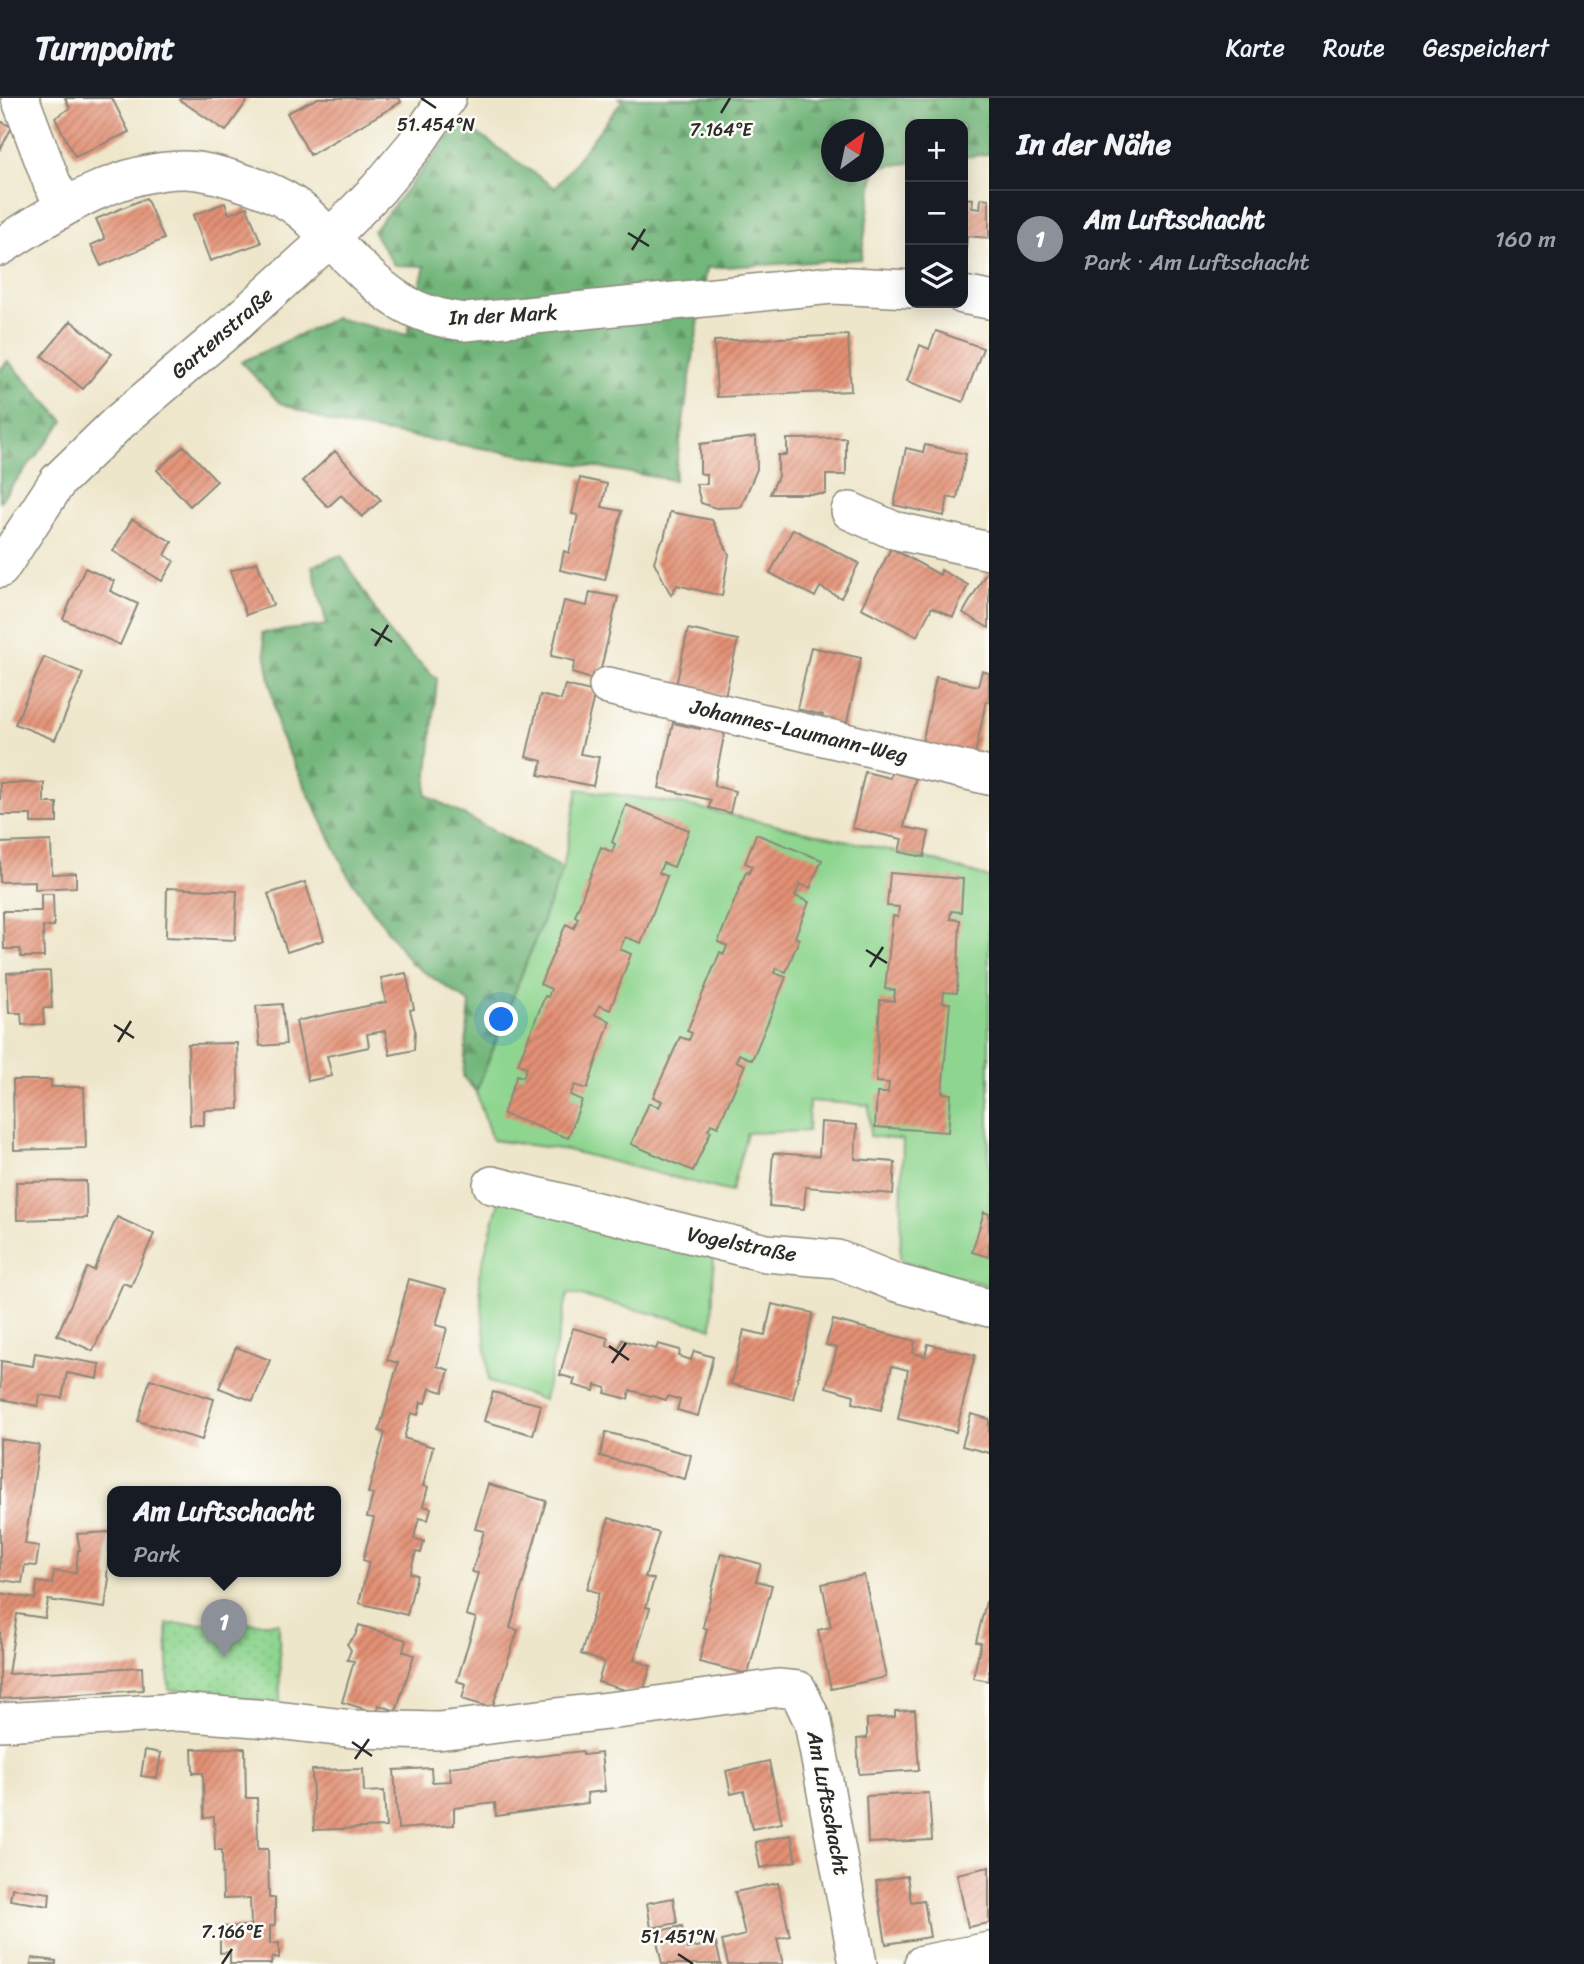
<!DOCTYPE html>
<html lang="de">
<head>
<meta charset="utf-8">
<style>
  :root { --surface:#171b24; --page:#242831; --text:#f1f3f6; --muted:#9ea1a6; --line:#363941; --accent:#8c9099 }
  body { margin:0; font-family:Sriracha,sans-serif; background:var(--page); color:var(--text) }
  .controls { position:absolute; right:21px; top:21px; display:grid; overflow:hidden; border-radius:14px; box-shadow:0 4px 18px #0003 }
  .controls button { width:63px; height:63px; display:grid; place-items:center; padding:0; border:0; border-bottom:2px solid var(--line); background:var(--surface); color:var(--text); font:35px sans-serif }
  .compass { position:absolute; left:821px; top:21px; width:63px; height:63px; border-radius:50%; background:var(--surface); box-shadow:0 4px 18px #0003; rotate:33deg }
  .you { position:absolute; left:502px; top:922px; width:24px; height:24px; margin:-18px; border:5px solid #fff; border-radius:50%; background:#1a73e8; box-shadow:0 0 0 10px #1a73e833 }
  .badge { display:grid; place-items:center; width:46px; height:46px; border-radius:50%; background:var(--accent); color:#fff; font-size:23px; font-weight:700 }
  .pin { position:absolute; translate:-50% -58px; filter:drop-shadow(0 2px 4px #0008) }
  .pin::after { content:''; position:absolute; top:37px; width:24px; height:21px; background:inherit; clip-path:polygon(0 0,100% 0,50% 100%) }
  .popup { position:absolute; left:107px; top:1388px; width:234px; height:91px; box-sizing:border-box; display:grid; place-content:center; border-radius:14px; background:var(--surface); filter:drop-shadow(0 2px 5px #0005); font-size:23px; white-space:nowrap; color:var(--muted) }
  .popup b { font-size:26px; color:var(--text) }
  .popup::after { content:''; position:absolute; left:50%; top:100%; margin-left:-14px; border:14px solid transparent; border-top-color:var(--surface) }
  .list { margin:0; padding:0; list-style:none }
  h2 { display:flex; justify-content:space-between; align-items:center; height:91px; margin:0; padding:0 28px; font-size:30px }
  h2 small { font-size:23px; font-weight:400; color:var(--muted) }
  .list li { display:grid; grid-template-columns:46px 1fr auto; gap:21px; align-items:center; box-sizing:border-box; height:98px; padding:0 28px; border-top:2px solid var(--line) }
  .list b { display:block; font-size:26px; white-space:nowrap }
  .list p { margin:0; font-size:23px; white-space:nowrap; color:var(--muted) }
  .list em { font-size:23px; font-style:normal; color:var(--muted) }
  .icon { flex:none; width:38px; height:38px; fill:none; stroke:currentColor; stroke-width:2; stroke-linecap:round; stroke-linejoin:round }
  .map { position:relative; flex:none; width:989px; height:1866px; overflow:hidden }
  header { display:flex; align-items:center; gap:42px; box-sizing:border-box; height:98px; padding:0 35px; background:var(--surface); border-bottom:2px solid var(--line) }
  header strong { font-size:33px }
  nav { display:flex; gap:38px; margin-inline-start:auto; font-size:24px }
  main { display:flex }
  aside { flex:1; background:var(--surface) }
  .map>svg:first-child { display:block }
  .green { fill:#8ed58f; stroke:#5c805d; stroke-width:2 }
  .forest { fill:url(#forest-firs); stroke:#4e7052; stroke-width:2; fill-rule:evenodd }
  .park { fill:url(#park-dots); stroke:#5c805d; stroke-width:2 }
  .building { fill:url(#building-hatch) }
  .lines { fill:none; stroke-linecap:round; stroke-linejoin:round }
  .minor-casing { stroke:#8c887a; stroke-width:40 }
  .minor { stroke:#fff; stroke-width:37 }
  .ticks { fill:none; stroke:#2b2b2b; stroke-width:2.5 }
  .labels { text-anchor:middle; stroke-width:5; stroke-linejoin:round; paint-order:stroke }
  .street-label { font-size:21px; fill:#2b2b2b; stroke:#fdfcf7 }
  .ticks-label { font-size:18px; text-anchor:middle; fill:#2b2b2b; stroke:#fdfcf7; stroke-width:5; stroke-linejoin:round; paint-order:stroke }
</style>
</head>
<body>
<header>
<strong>Turnpoint</strong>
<nav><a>Karte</a><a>Route</a><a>Gespeichert</a></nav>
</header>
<main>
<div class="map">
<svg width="989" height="1866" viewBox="0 0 989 1866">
  <defs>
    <pattern id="forest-firs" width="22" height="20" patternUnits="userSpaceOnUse" patternTransform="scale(1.75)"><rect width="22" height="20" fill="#72b67a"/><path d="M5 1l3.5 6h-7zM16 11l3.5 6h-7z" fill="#5e9464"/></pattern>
    <pattern id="park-dots" width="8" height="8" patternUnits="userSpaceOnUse" patternTransform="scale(1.75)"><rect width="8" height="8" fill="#8ed58f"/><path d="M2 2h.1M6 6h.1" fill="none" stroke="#7bb77c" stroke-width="1.8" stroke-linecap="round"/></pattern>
    <pattern id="building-hatch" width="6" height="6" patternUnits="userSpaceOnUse" patternTransform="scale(1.75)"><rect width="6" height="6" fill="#e39075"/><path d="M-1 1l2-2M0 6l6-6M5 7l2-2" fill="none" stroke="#b87660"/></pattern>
  </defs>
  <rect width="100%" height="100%" fill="#fdfcf7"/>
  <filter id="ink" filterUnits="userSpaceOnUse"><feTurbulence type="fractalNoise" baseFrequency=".0143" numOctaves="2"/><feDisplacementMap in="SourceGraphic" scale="14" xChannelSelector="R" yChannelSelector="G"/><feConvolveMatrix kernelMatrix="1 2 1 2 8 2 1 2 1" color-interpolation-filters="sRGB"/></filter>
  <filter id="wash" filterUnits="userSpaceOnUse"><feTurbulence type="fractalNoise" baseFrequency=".00686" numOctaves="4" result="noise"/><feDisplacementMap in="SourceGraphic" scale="28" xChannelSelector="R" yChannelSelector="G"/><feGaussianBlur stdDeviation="1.57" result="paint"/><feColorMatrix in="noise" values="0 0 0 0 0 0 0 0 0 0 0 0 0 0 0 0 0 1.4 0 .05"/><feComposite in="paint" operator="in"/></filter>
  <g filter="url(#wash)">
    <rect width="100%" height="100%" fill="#eee6ca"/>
    <path class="green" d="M578,691l103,15 252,56 56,18v408l-89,-26 3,-120 -33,-4 -1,-31 -60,-4 -1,30 -61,2 -16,59 -164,-42 -75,-10 -16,-48 87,-224z
      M501,1096l213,62 -2,72 -144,-35 -24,107 -55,-18 -10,-107z"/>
    <path class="forest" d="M619,0h370v56l-26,3v-33h-53v39l-35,4 -14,92 -154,9 -33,212 -338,-56 -56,-21 -39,-41 94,-44 72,17 18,-69 -31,-1 -21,-34 88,-109 94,66 67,-87zM832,32h42v42h-42z
      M8,263l56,60 -64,80v-131z
      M341,457l51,82 45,42 -11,116 137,73 -87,224 -13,-16 7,-73 -59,-40 -62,-86 -70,-144 -17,-100 65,-8 -15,-59z"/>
    <path class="park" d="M279,1525l1,81 -111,-15 -2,-65z"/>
    <g id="blocks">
      <path class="building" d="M65,0h47l17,34 -54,25 -20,-39 15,-10z
        M181,0h68l-23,33 -46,-31z
        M318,0h81l2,4 -91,53 -23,-42z
        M0,23l12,6 -12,23z
        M146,100l18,41 -63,27 -10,-21 14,-6 -9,-20z
        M963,100l10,1 -1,9 8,1 1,-11 8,1v39l-22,-2 -1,13h-3z
        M225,105l4,11 18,-7 14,36 -51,18 -17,-46z
        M71,223l41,33 -29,35 -41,-33z
        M936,233l47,17 -20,54 -56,-21 13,-36 9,4z
        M848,237l3,56 -134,6 -3,-56z
        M756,339l1,32 -16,38 -25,1 -15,-5 -5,-19h11v-9l-7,-2v-29z
        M846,340v37h-20v19h-56l8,-18v-21h9v-16z
        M925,347l41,9 -9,45 -9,-2 -4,19 -50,-11 12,-57 17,4z
        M184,348l33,35 -27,25 -33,-36z
        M335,353l46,49 -19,17 -21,-22 -13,12 -25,-26z
        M580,380l27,6 -5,23 20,4 -17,69 -45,-10 4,-19 5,2 9,-38 -6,-1z
        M670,414l42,8 17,34 -7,42 -45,-11 -6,10 -17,-33 6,-19 4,-4z
        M132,421l40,23 -7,13 9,6 -12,20 -49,-30z
        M793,431l66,34 -18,35 -21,-11 -5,10 -45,-24z
        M891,450l49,27 1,-5 27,15 -15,32 -21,-10 -15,29 -56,-28z
        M257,464l16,43 -27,10 -16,-44z
        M85,470l29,13 -4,10 28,13 -18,41 -57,-26z
        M989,470v60l-26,-15z
        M590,494l28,5 -20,84 -26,-8 3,-12 -24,-5 13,-55 23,5z
        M688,531l50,11 -13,56 -49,-10z
        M811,549l50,11 -16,73 -25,-7 3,-9 -26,-6z
        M44,559l39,16 -28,67 -40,-16z
        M982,573l7,2v29l-3,-1 -11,54 -53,-11 14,-67 42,9z
        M565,587l30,7 -15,62 19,3 -6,29 -54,-11 3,-14 -16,-4 14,-62 21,5z
        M703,618l24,5 -13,65 21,5 -5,22 -21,-5 2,-8 -52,-12 14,-65 27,6z
        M892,667l25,6 -13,56 25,5 -5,25 -25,-5 3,-13 -50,-11 13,-56 25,6z
        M0,685h44v20h13v20h-26v-8h-31z
        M626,707l63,25 -15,37 -11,-4 -4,10 8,3 -26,67 -16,-6 -5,12 11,5 -21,56 -11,-5 -4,10 15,6 -23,68 -12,-4 -5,10 12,5 -14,38 -65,-24 14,-39 6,2 4,-10 -9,-3 27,-68 3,1 3,-8 -11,-5 26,-60 8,4 4,-10 -3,-2 26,-69 11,5 3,-8 -3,-2z
        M756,736l66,26 -12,28 -10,-4 -5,12 14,6 -14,35 4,2 -13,33 -10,-4 -2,5 12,4 -16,40 -18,43 -13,-6 -3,7 9,4 -27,62 -7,-3 -3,6 3,1 -18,40 -62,-27 18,-41 10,4 3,-6 -9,-4 27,-60 9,3 3,-7 -5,-2 33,-79 4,2 3,-8 -9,-4 28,-70 3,1 3,-7 -7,-3z
        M51,743l1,33 24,-1v14l-41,2v-8l-35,1v-39z
        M890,775l73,6 -2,33 -10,-1 -1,8 10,1 -3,73 -13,-1 -1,11h7l-8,90 9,1 -3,38 -73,-5 2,-34h11l1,-10 -13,-1 4,-82 14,1 1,-11 -10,-1 8,-73 5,1 1,-10 -12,-1z
        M305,784l19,58 -37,12 -19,-58z
        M167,790l70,3 -2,49 -69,-3z
        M41,796h12l1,32 -11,1 1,30h-23l-1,-8h-16l-1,-38h38z
        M50,873l2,37h-9l1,16 -22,1 -1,-12h-12l-2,-40z
        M406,875l8,36 -4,1 5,20 -1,20 -24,5 -5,-24 -18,3 2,13 -42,9 5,20 -24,5 -12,-60 90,-19 -5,-24z
        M282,906l4,40 -26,2 -4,-40z
        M237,945l2,66 -35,1v15h-14l-2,-81z
        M13,982h38v7h33l2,61 -72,2z
        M821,1024l36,3 -2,34 40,3 -2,32 -87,-7 -2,22 -35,-3 4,-53 46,3z
        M86,1083l1,37 -70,2 -1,-38z
        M984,1114l5,2v43l-17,-5z
        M117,1119l37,17 -23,52 -8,-3 -30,68 -36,-16 30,-67 7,2z
        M409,1181l37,10 -10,36 11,3 -10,38 12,4 -6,22 -13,-4 -4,15 -5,-1 -3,13 -7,-2 -7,25 29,9 -10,39 5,1 -5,19 8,2 -3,12 -9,-2 -3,11 -2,10 10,2 -3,12 -5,-1 -6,21 7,2 -10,40 -48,-12 10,-41 -6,-2 11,-42 -7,-1 6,-23 -5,-1 17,-60 -6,-2 19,-68 -11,-3z
        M772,1206l41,9 -20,86 -62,-15 13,-54 21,5z
        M833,1222l82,21 -2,12 12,3 3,-12 47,11 -19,77 -58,-13 10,-49 -16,-4 -11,44 -28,-7 1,-8 -28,-8 11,-39 -11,-3z
        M573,1230l35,10 -1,8 12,3 3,-9 34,9 2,-5 22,6 -1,6 12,4 3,-9 19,6 -15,59 -21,-6 3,-10 -12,-4 -2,4 -36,-10 -2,9 -23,-6 1,-5 -10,-3 -2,6 -21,-6 2,-6 -15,-4z
        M236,1249l34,13 -17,41 -34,-13z
        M35,1255l65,11 -2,15 -31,-6 -5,25 -22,-3 -2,11 -38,-7 1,-38 32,5z
        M150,1281l64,20 -12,41 -64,-19z
        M493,1294l48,13 -8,30 -49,-14z
        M971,1316l18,5v34l-27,-7z
        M606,1334l85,23 -6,24 -85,-23z
        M0,1341l39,6 -14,99 14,2 -3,20 -11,-1 -3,18 -22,-3z
        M488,1386l58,17 -36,127 8,2 -26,78 -30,-9 4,-15 -9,-3 19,-63 -10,-3 12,-42 -6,-1 12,-41 -9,-2z
        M609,1420l50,15 -14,44 9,2 -8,28 4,1 -16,52 17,6 -9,29 -44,-13 6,-20 -23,-8 18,-61 -12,-4z
        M110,1434l-3,45 2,1 -4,30 -57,-8 -3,18 -28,-4 -9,60 134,-7 1,23 -143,9v-106l35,6 2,-17 15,2 2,-13 22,2 2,-23h2l-3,-16z
        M721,1455l40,11 -5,17 16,4 -24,89 -49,-12 8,-33 -4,-2z
        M864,1477l22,102 -55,12 -13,-59 13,-3 -9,-43z
        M986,1504h3v79l-16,-3 8,-35 -5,-1z
        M359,1527l47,15 -3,11 11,4 -18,56 -17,-6 -2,8 -35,-11 12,-41 -7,-1 4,-10 -4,-6 8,-8z
        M915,1612l4,60 -60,4 -2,-35 10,-1v-19l28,-2v-6z
        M245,1650l1,50h11l1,51h10l1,49h6v27l-5,1v18l9,-1v15h-7l-1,6h-41v-12l-10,1v-26l31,-1 -1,-28 -27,1 -1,-49h-7l-1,-33 -10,1 -1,-45h-10l-1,-24z
        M145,1652l16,3 -4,25 -16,-2z
        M582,1653l1,4 18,-2 4,38 -18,2 1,10 -92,13 -1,-13 -41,5v17l-56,4 -4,-59 37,-2 1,14 19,-1 -2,-14z
        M769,1663l13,62 -30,6 -8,-38 -13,3 -5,-23z
        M363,1671l1,23 20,-1 2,36 -72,3 -2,-60z
        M929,1695l3,47 -64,3 -2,-47z
        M791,1737l5,26 -36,7 -5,-26z
        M989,1769v56l-21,4 -11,-53z
        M907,1778l4,26 13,-2 6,37 -44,7 -10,-63z
        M778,1785l12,53 -13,3 6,25h-55l-6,-23 23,-6 -10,-43z
        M12,1790l38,5 -1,13 -39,-6z
        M673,1800l4,25 -26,5 -4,-25z
        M682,1828l5,23 29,-6 5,21h-59l-7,-32z
        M32,1860l24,3v3h-25z"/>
    </g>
  </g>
  <g filter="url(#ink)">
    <use href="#blocks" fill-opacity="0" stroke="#8c887a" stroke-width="2"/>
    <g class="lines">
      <g class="minor-casing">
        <path id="minor" d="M20,0l32,85 13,23
          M0,149c55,-35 116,-77 184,-77 19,0 39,6 57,12 21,6 45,16 62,30 11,9 20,20 30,30 45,43 67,73 133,80l366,-37 78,4
          M963,197l26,5
          M850,413l43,19 96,21
          M0,471l58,-88 60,-58 119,-101 93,-84 48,-49 37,-44 32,-47
          M608,588l381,90
          M492,1087l274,68 71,6 60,24 92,25
          M0,1624l178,-10 90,7 85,10 85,2 212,-25 128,-18 20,2 15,32 45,242
          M923,1866l66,-13"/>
      </g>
      <use href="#minor" class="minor"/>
    </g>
  </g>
  <path class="ticks" d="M421,0l15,10M721,15l9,-15M628,135l21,13M632,152l13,-21M371,531l21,13M375,548l13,-21M866,852l21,13M870,869l13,-20M114,927l20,13M118,944l13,-21M609,1248l20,14M612,1265l14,-20M352,1644l20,14M355,1661l14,-20M678,1856l15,10M222,1866l10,-15"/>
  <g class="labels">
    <g class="street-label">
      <text transform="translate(503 217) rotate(-3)" y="7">In der Mark</text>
      <text transform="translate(222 235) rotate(-41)" y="7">Gartenstraße</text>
      <text transform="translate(799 633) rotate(13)" y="7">Johannes-Laumann-Weg</text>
      <text transform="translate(742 1146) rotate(11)" y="7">Vogelstraße</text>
      <text transform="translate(828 1705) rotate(79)" y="7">Am Luftschacht</text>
    </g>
  </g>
  <g class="ticks-label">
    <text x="436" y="33">51.454°N</text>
    <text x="721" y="38">7.164°E</text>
    <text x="232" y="1840">7.166°E</text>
    <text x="678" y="1845">51.451°N</text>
  </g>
</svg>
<div class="controls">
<button>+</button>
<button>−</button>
<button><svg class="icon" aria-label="layers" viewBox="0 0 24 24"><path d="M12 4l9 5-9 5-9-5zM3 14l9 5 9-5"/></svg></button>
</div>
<svg class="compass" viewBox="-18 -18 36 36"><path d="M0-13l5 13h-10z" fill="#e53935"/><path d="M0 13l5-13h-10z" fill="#9ea1a6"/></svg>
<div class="you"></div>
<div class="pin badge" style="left:224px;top:1559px">1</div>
<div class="popup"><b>Am Luftschacht</b>Park</div>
</div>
<aside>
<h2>In der Nähe<small></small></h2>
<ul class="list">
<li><span class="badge">1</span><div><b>Am Luftschacht</b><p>Park · Am Luftschacht</p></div><em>160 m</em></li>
</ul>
</aside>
</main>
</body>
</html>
